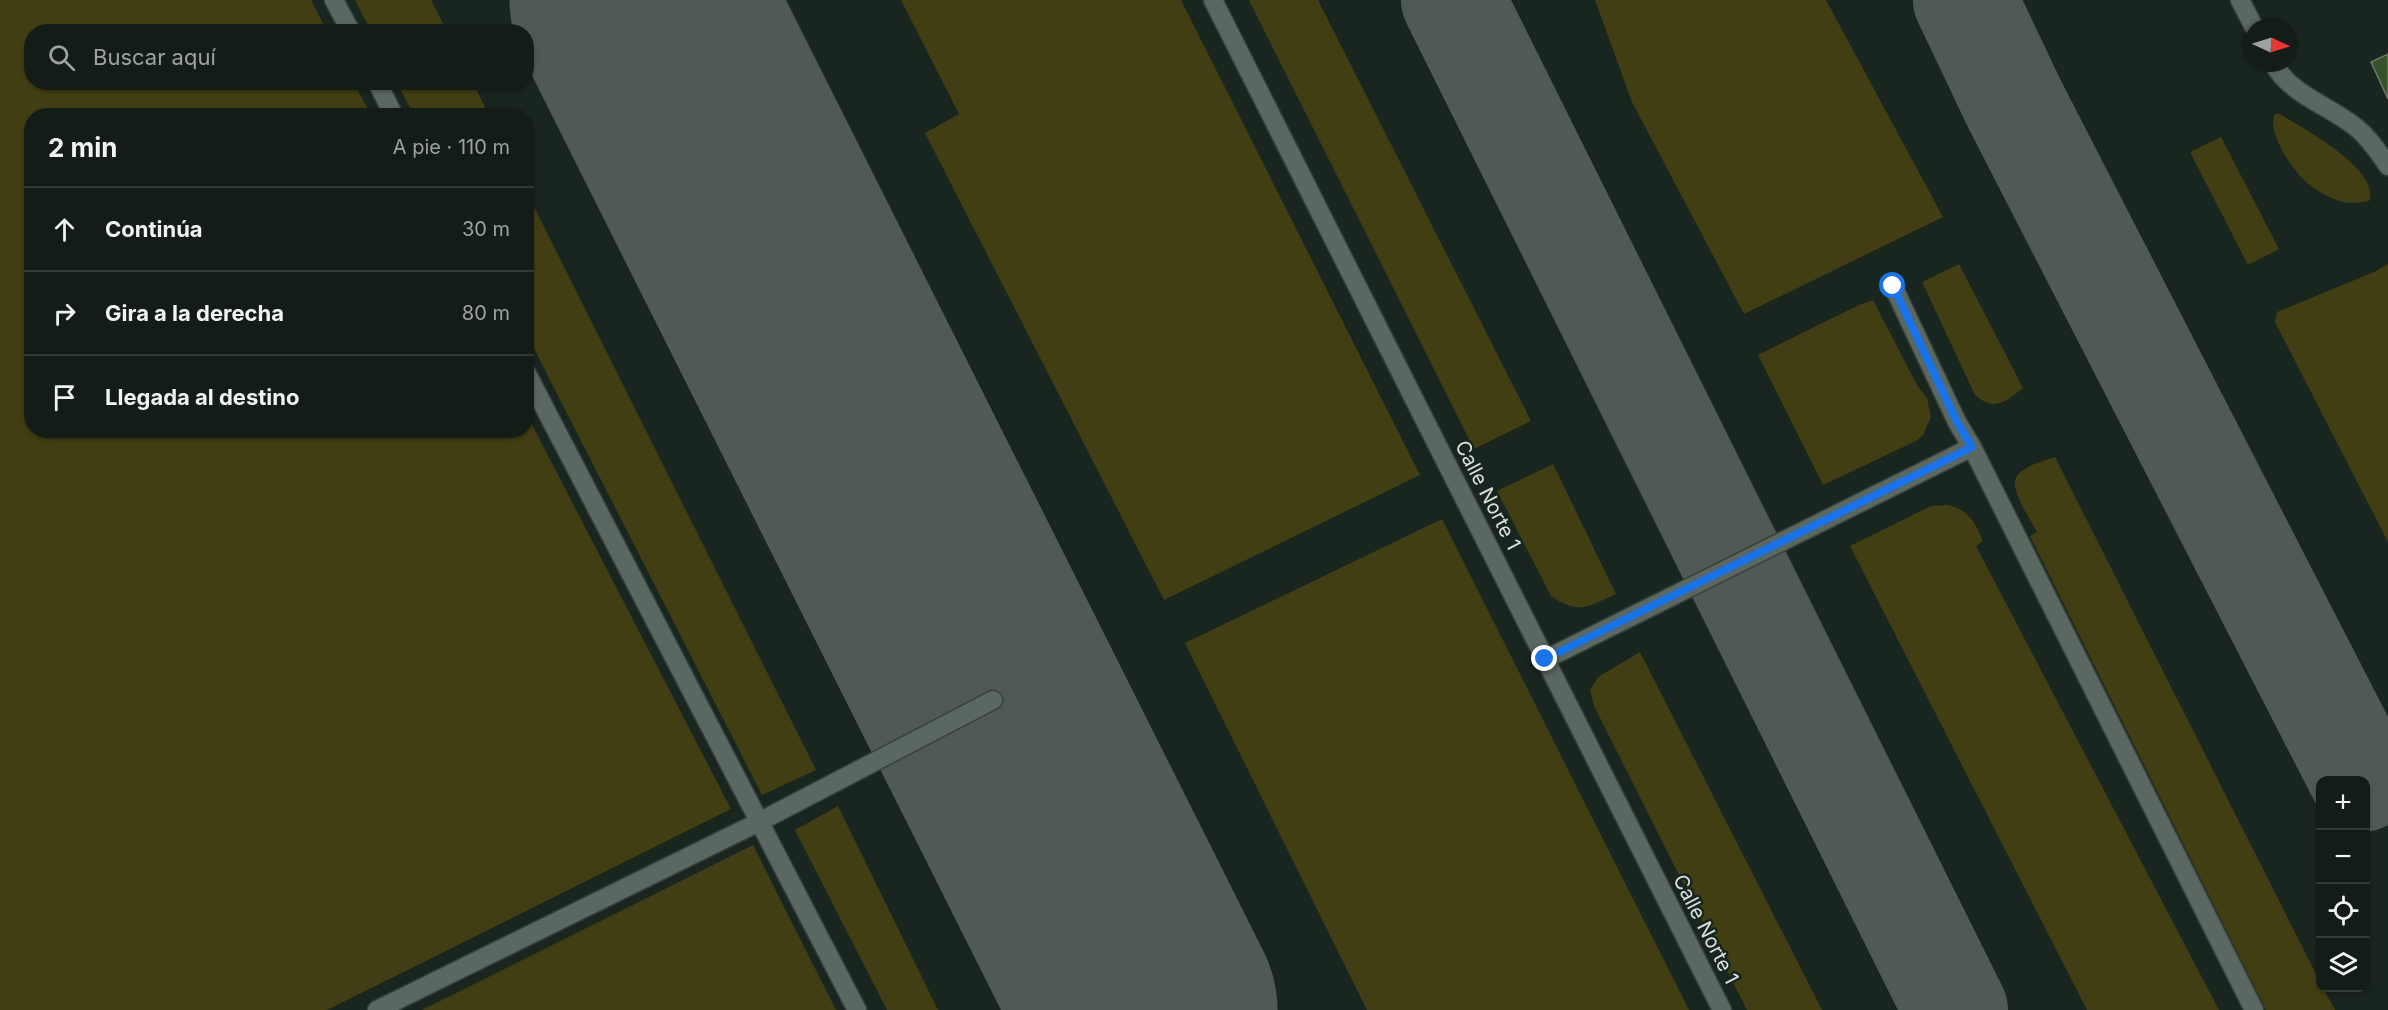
<!DOCTYPE html>
<html lang="es">
<head>
<meta charset="utf-8">
<style>
  :root { --surface:#131c17; --page:#1c2520; --text:#f1f3f6; --muted:#9da1a1; --line:#323a36 }
  body { margin:0; font-family:Inter,sans-serif; background:var(--page); color:var(--text) }
  .controls { position:absolute; right:18px; bottom:18px; display:grid; overflow:hidden; border-radius:12px; box-shadow:0 2px 4px #0004 }
  .controls button { width:54px; height:54px; display:grid; place-items:center; padding:0; border:0; border-bottom:2px solid var(--line); background:var(--surface); color:var(--text); font:30px sans-serif }
  .compass { position:absolute; left:2244px; top:18px; width:54px; height:54px; border-radius:50%; background:var(--surface); box-shadow:0 2px 4px #0004; rotate:94deg }
  .stop { position:absolute; width:18px; height:18px; margin:-14px; border:4px solid #1a73e8; border-radius:50%; background:#fff }
  .stop.end { background:#1a73e8; border-color:#fff; box-shadow:0 2px 6px #0008 }
  .list { margin:0; padding:0; list-style:none }
  h2 { display:flex; justify-content:space-between; align-items:center; height:78px; margin:0; padding:0 24px; font-size:26px }
  h2 small { font-size:20px; font-weight:400; color:var(--muted) }
  .list li { display:grid; grid-template-columns:39px 1fr auto; gap:18px; align-items:center; box-sizing:border-box; height:84px; padding:0 24px; border-top:2px solid var(--line) }
  .list b { display:block; font-size:22px; white-space:nowrap }
  .list em { font-size:20px; font-style:normal; color:var(--muted) }
  .icon { flex:none; width:33px; height:33px; fill:none; stroke:currentColor; stroke-width:2; stroke-linecap:round; stroke-linejoin:round }
  .map { position:relative; flex:none; width:2388px; height:1010px; overflow:hidden }
  .search { position:absolute; background:var(--surface); box-shadow:0 2px 4px #0004; left:24px; top:24px; width:510px; height:66px; display:flex; align-items:center; gap:15px; box-sizing:border-box; padding:0 21px; border-radius:24px; color:var(--muted); font-size:22px }
  .panel { position:absolute; background:var(--surface); box-shadow:0 2px 4px #0004; left:24px; top:108px; width:510px; height:330px; border-radius:24px }
  .map>svg:first-child { display:block }
  .green { fill:#423e13 }
  .lines { fill:none; stroke-linecap:round; stroke-linejoin:round }
  .taxiway { stroke:#505a55; stroke-width:104 }
  .runway { stroke:#505a55; stroke-width:261 }
  .building { fill:#375129; stroke:#71786d; stroke-width:1.5 }
  .minor-casing { stroke:#37413c; stroke-width:21 }
  .minor { stroke:#5b6862; stroke-width:18 }
  .route { stroke:#1a73e8; stroke-width:8 }
  .labels { text-anchor:middle; stroke-width:5; stroke-linejoin:round; paint-order:stroke }
  .street-label { font-size:20px; fill:#dae2de; stroke:#19251f }
</style>
</head>
<body>
<div class="map">
<svg width="2388" height="1010" viewBox="0 0 2388 1010">
  <rect width="100%" height="100%" fill="#19251f"/>
  <path class="green" d="M0,0h311l16,31 -295,1v50l322,1 17,32 -339,1v314h494l1,-15 204,394 -404,201h-327z
    M355,0h76l16,31h-76z
    M901,0h280l239,475 -256,125 -239,-467 34,-19z
    M1249,0h69l213,421 -57,28z
    M1595,0h231l117,217 -199,97 -112,-212z
    M397,83h76l16,32h-75z
    M2275,114h5c22,14 101,55 89,87 -11,2 -22,3 -33,-1 -10,-4 -24,-12 -32,-20 -13,-12 -38,-50 -29,-66z
    M2221,137l58,112 -31,16 -58,-113z
    M526,191l290,579 -54,25 -235,-460z
    M1959,264l64,124c-18,14 -28,24 -48,7l-53,-113z
    M2388,264v278l-113,-220 2,-10 97,-40z
    M1873,300l44,85 10,13 4,19 -8,18 -7,6 -93,44 -65,-130 101,-50z
    M2055,457l265,525v6h3l12,22h-69l-236,-474 7,-4c-6,-12 -29,-44 -20,-56 8,-11 27,-15 38,-19z
    M1553,464l63,130c-29,13 -37,21 -65,2l-54,-105z
    M1948,505c21,5 27,17 35,36l-7,5 243,464h-132l-237,-464 81,-40z
    M1442,519l247,491h-322l-182,-367z
    M1640,652l182,358h-75l-153,-304 -4,-16 8,-13z
    M838,806l100,204h-51l-92,-180z
    M753,845l83,165h-414z"/>
  <g class="lines">
    <path class="taxiway" d="M1453,0l503,1010
      M1965,0l49,103 348,677"/>
    <path class="runway" d="M640,0l507,1010"/>
  </g>
  <path class="building" d="M2388,54v45l-17,-37z"/>
  <g class="lines">
    <g class="minor-casing">
      <path id="minor" d="M334,0l17,32
        M1213,0l509,1010
        M2240,0l14,27
        M2273,63c18,33 58,43 85,66 12,10 22,25 30,37
        M377,82l17,34
        M1893,286l64,136 15,25 282,563
        M526,372l331,638
        M1546,659l426,-212
        M377,1010l382,-188 234,-122"/>
    </g>
    <use href="#minor" class="minor"/>
  </g>
  <g class="lines">
    <path class="route" d="M1545,659l427,-212 -15,-25 -64,-136"/>
  </g>
  <g class="labels">
    <g class="street-label">
      <text transform="translate(1488 495) rotate(63)" y="7">Calle Norte 1</text>
      <text transform="translate(1706 929) rotate(63)" y="7">Calle Norte 1</text>
    </g>
  </g>
</svg>
<div class="controls">
<button>+</button>
<button>−</button>
<button><svg class="icon" aria-label="locate" viewBox="0 0 24 24"><circle cx="12" cy="12" r="6"/><path d="M12 2v4M12 18v4M2 12h4M18 12h4"/></svg></button>
<button><svg class="icon" aria-label="layers" viewBox="0 0 24 24"><path d="M12 4l9 5-9 5-9-5zM3 14l9 5 9-5"/></svg></button>
</div>
<svg class="compass" viewBox="-18 -18 36 36"><path d="M0-13l5 13h-10z" fill="#e53935"/><path d="M0 13l5-13h-10z" fill="#9da1a1"/></svg>
<div class="stop" style="left:1893px;top:286px"></div>
<div class="stop end" style="left:1545px;top:659px"></div>
<div class="search"><svg class="icon" aria-label="search" viewBox="0 0 24 24"><circle cx="10" cy="10" r="6"/><path d="M15 15l6 6"/></svg>Buscar aquí</div>
<section class="panel">
<h2>2 min<small>A pie · 110 m</small></h2>
<ul class="list">
<li><svg class="icon" aria-label="ahead" viewBox="0 0 24 24"><path d="M12 20V5M6 11l6-6 6 6"/></svg><div><b>Continúa</b></div><em>30 m</em></li>
<li><svg class="icon" aria-label="right" viewBox="0 0 24 24"><path d="M7 20v-9h11M14 6l5 5-5 5"/></svg><div><b>Gira a la derecha</b></div><em>80 m</em></li>
<li><svg class="icon" aria-label="arrive" viewBox="0 0 24 24"><path d="M6 21V4h12l-3 4 3 4H6"/></svg><div><b>Llegada al destino</b></div></li>
</ul>
</section>
</div>
</body>
</html>
